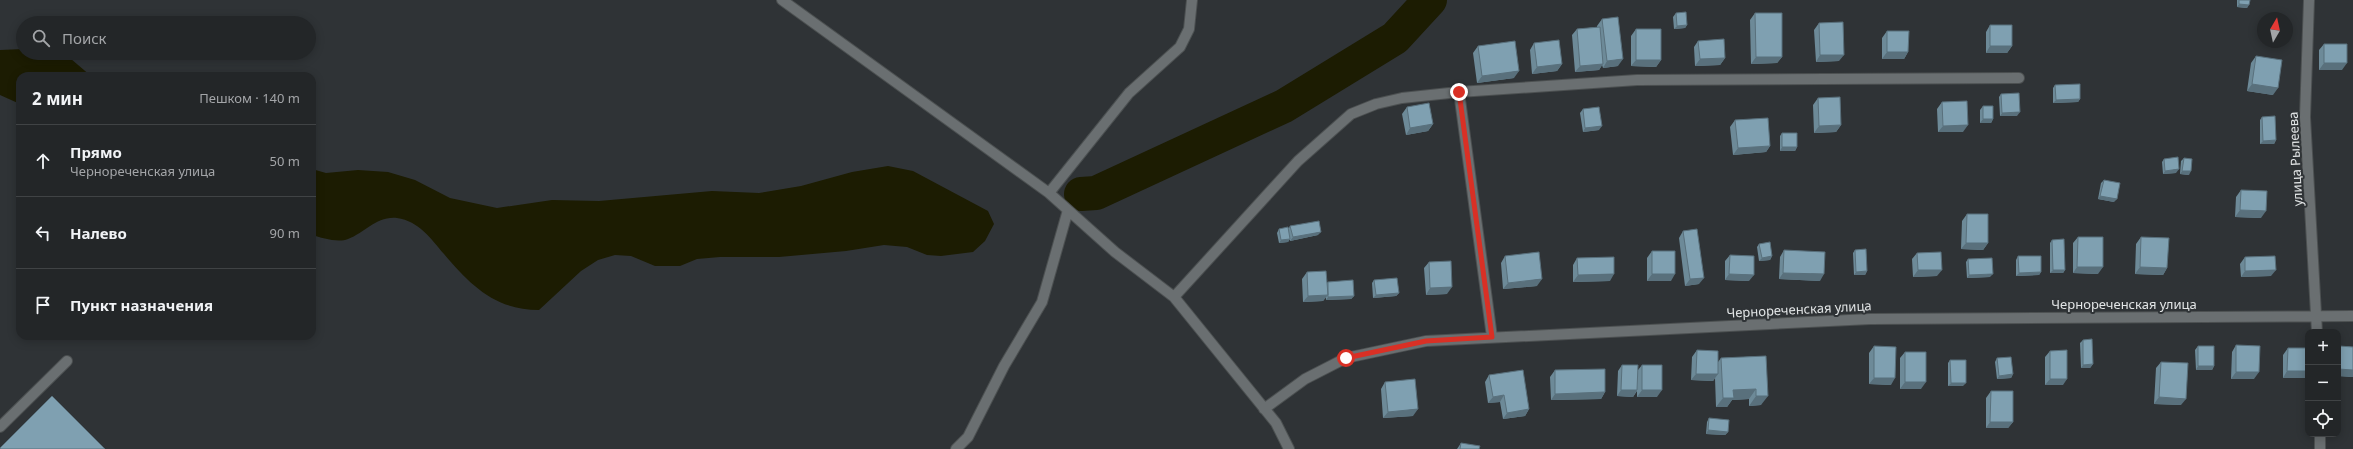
<!DOCTYPE html>
<html lang="ru">
<head>
<meta charset="utf-8">
<style>
  :root { --surface:#232628; --page:#2b2e30; --text:#f1f3f6; --muted:#a3a5a8; --line:#404345 }
  body { margin:0; font-family:"Noto Sans",sans-serif; background:var(--page); color:var(--text) }
  .controls { position:absolute; right:12px; bottom:12px; display:grid; overflow:hidden; border-radius:8px; box-shadow:0 2px 10px #0003 }
  .controls button { width:36px; height:36px; display:grid; place-items:center; padding:0; border:0; border-bottom:1px solid var(--line); background:var(--surface); color:var(--text); font:20px sans-serif }
  .compass { position:absolute; left:2257px; top:12px; width:36px; height:36px; border-radius:50%; background:var(--surface); box-shadow:0 2px 10px #0003; rotate:9deg }
  .stop { position:absolute; width:12px; height:12px; margin:-9px; border:3px solid #d93025; border-radius:50%; background:#fff }
  .stop.end { background:#d93025; border-color:#fff; box-shadow:0 1px 4px #0008 }
  .list { margin:0; padding:0; list-style:none }
  h2 { display:flex; justify-content:space-between; align-items:center; height:52px; margin:0; padding:0 16px; font-size:17px }
  h2 small { font-size:13px; font-weight:400; color:var(--muted) }
  .list li { display:grid; grid-template-columns:26px 1fr auto; gap:12px; align-items:center; box-sizing:border-box; height:72px; padding:0 16px; border-top:1px solid var(--line) }
  .list b { display:block; font-size:15px; white-space:nowrap }
  .list p { margin:0; font-size:13px; white-space:nowrap; color:var(--muted) }
  .list em { font-size:13px; font-style:normal; color:var(--muted) }
  .icon { flex:none; width:22px; height:22px; fill:none; stroke:currentColor; stroke-width:2; stroke-linecap:round; stroke-linejoin:round }
  .map { position:relative; flex:none; width:2353px; height:449px; overflow:hidden }
  .search { position:absolute; background:var(--surface); box-shadow:0 2px 10px #0003; left:16px; top:16px; width:300px; height:44px; display:flex; align-items:center; gap:10px; box-sizing:border-box; padding:0 14px; border-radius:22px; color:var(--muted); font-size:15px }
  .panel { position:absolute; background:var(--surface); box-shadow:0 2px 10px #0003; left:16px; top:72px; width:300px; height:268px; border-radius:12px }
  .map>svg:first-child { display:block }
  .water { fill:#1c1c02 }
  .lines { fill:none; stroke-linecap:round; stroke-linejoin:round }
  .river { stroke:#1c1c02; stroke-width:34 }
  .minor-casing { stroke:#4c5051; stroke-width:12 }
  .minor { stroke:#6a6f71; stroke-width:10 }
  .wall { fill:#6d8a98 }
  .shaded-wall { fill:#59707c }
  .building { fill:#7fa0b1; stroke:#59707c }
  .route { stroke:#d93025; stroke-width:5 }
  .labels { text-anchor:middle; stroke-width:4; stroke-linejoin:round; paint-order:stroke }
  .street-label { font-size:13px; fill:#e2e5e6; stroke:#2f3336 }
</style>
</head>
<body>
<div class="map">
<svg width="2353" height="449" viewBox="0 0 2353 449">
  <rect width="100%" height="100%" fill="#2f3336"/>
  <path class="water" d="M23,49v4h41l27,23h-71v28l-20,-9v-45z
    M888,166l25,5 75,40 6,13 -9,17 -12,11 -32,4 -14,-1 -20,-8 -23,-2 -38,6 -67,6h-59l-23,2 -17,7h-25l-24,-10 -16,-1 -17,5 -17,11 -42,39c-43,0 -68,-24 -95,-56 -13,-15 -25,-33 -47,-36 -21,-2 -32,15 -49,21 -10,4 -26,-1 -36,-4v-66l14,4 32,-3 30,2 27,8 35,18 47,10 55,-8 47,1 113,-10 47,2 42,-7 51,-14z"/>
  <g class="lines">
    <path class="river" d="M1081,194l15,-1 188,-87 111,-68 35,-38"/>
    <g class="minor-casing">
      <path id="minor" d="M782,0l267,193 66,59 59,45 102,126 13,26
        M2309,0l-4,117 12,215
        M1459,92l33,245
        M1049,193l80,-100 51,-46 9,-18 3,-29
        M1174,297l124,-136 53,-47 25,-10 26,-6 57,-6 178,-12 382,-2
        M1264,409l41,-30 41,-21 80,-17 444,-22 483,-3
        M0,427l67,-66
        M2320,434v15
        M956,449l12,-12 36,-71 38,-64 26,-92"/>
    </g>
    <use href="#minor" class="minor"/>
  </g>
  <path class="wall" d="M2237,0h13l-3,8 -10,-1z
    M1676,13l11,12 -2,3 -11,1 -1,-12z
    M1755,13l27,44 -5,6 -26,1 -1,-44z
    M1602,19l16,47 -15,2 -1,-3 -3,5 -24,2 -3,-37 5,-6 20,-2v-1z
    M1819,23l20,38 -23,1 -2,-32z
    M1990,25l22,21 -5,7h-21v-21z
    M1636,29l25,31 -5,7 -25,-1v-30z
    M1887,31l21,21 -4,7h-22v-21z
    M1698,41l27,17 -5,7 -25,1 -1,-19z
    M1534,43l28,21 -5,7 -25,3 -2,-24z
    M2324,44l18,26h-23v-20z
    M1478,46l36,32 -37,5 -4,-30z
    M2256,56l17,39 -26,-4 4,-28z
    M2055,85l25,14 -2,3 -25,1v-15z
    M2001,94l16,22h-17l-1,-19z
    M1818,98l23,27 -5,7 -22,1 -1,-28z
    M1942,102l21,30h-25l-1,-23z
    M1983,106l10,13 -2,4h-11v-13z
    M1407,107l26,17 -5,7 -22,4 -4,-21z
    M1583,109l16,21 -16,2 -3,-19z
    M2262,117l14,23 -2,4h-14v-24z
    M1735,120l35,26 -4,6 -33,3 -3,-28z
    M1782,133l15,14 -2,4h-15v-15z
    M2184,158l5,17 -9,-1 1,-13z
    M2164,159l12,14 -13,1 -1,-12z
    M2104,180l10,22 -16,-3 3,-16z
    M2241,190l20,28 -26,-1 1,-20z
    M1967,214l21,29 -5,7 -22,-1 1,-28z
    M1290,226l28,9 -28,6v-2l-2,3 -9,1 -2,-10 2,-4 10,-1z
    M1683,231l16,53 -14,2 -6,-48z
    M2078,237l20,37 -25,-1v-30z
    M2141,237l26,31 -4,7 -28,-1 1,-30z
    M2052,240l13,30 -2,3h-13v-30z
    M1759,244l13,12 -2,4 -11,1 -2,-14z
    M1784,250l36,31 -41,-2 1,-22z
    M1855,250l12,21 -2,4h-11l-1,-22z
    M1652,251l19,30h-24v-23z
    M1917,253l20,23 -24,1 -1,-18z
    M1730,255l19,26 -24,-1v-19z
    M1505,256l32,30 -34,3 -2,-26z
    M2018,256l23,16 -2,3 -23,1v-16z
    M2245,257l26,19 -30,1 -1,-13z
    M1577,258l33,23 -37,1v-17z
    M1968,259l22,18 -23,1 -1,-16z
    M1429,262l18,32 -21,1 -2,-27z
    M1307,272l20,11 1,-1 26,14 -3,3 -25,1v-3l-3,4 -20,1 -1,-23z
    M1374,280l25,13 -3,3 -23,2 -1,-15z
    M2083,340l10,24 -3,4h-9l-1,-25z
    M2236,345l18,34h-23l1,-27z
    M1874,346l17,39 -22,-1v-31z
    M2198,346l16,20 -2,4h-16l-1,-20z
    M2339,346l14,1v30l-15,-1v-28z
    M2288,348l18,30h-23v-23z
    M1697,350l21,12 3,-4 45,-2 -5,49 -12,1v-7l-17,1 -5,7h-11l-1,-29 -2,3 -22,-1 1,-23z
    M2050,351l13,34h-18v-28z
    M1905,352l16,37h-21v-31z
    M1997,358l16,16 -2,4 -14,1 -2,-17z
    M1950,360l13,26h-15v-23z
    M2161,362l20,43 -27,-1 2,-36z
    M1622,365l16,5 4,-5 15,32h-20v-6l-4,6 -16,-1 1,-25z
    M1555,370l50,22 -4,7 -50,1 -1,-23z
    M1489,375l40,34 -4,7 -22,3 -3,-17 -12,1 -3,-21z
    M1385,382l28,34 -30,2 -2,-29z
    M1991,391l22,31 -5,6h-22v-30z
    M1709,418l19,14 -3,3 -19,-1 1,-12z
    M1461,443l18,6h-22z"/>
  <path class="shaded-wall" d="M2239,4l10,1 -2,3 -10,-1z
    M1687,25l-2,3 -11,1 3,-3z
    M1990,46h22l-5,7h-21z
    M1887,52h21l-4,7h-22z
    M1820,55h24l-5,6 -23,1z
    M1756,57h26l-5,6 -26,1z
    M1725,58l-5,7 -25,1 5,-7z
    M1623,59l-5,7 -15,2 4,-7z
    M1636,60h25l-5,7 -25,-1z
    M2324,63h23l-5,7h-23z
    M1562,64l-5,7 -25,3 5,-7z
    M1603,64l-4,6 -24,2 5,-6z
    M1519,71l-5,7 -37,5 5,-7z
    M2252,84l26,4 -5,7 -26,-4z
    M2080,99l-2,3 -25,1 3,-3z
    M2020,112l-3,4h-17l2,-3z
    M1983,119h10l-2,4h-11z
    M1433,124l-5,7 -22,4 4,-7z
    M1841,125l-5,7 -22,1 5,-7z
    M1968,125l-5,7h-25l5,-6z
    M1602,126l-3,4 -16,2 2,-4z
    M2276,140l-2,4h-14l3,-3z
    M1770,146l-4,6 -33,3 5,-7z
    M1782,147h15l-2,4h-15z
    M2179,169l-3,4 -13,1 2,-3z
    M2182,171h9l-2,4 -9,-1z
    M2100,196l17,3 -3,3 -16,-3z
    M2240,210l26,1 -5,7 -26,-1z
    M1321,232l-3,3 -28,6 3,-4z
    M1290,239l-2,3 -9,1 2,-3z
    M1966,243h22l-5,7 -22,-1z
    M1772,256l-2,4 -11,1 3,-3z
    M2077,267h26l-5,7 -25,-1z
    M2140,267l27,1 -4,7 -28,-1z
    M1918,270h24l-5,6 -24,1z
    M2053,270h12l-2,3h-13z
    M2276,270l-5,6 -30,1 4,-6z
    M1867,271l-2,4h-11l2,-3z
    M2041,272l-2,3 -23,1 3,-3z
    M1783,273l41,1 -4,7 -41,-2z
    M1614,274l-4,7 -37,1 5,-7z
    M1652,274h23l-4,7h-24z
    M1729,274l25,1 -5,6 -24,-1z
    M1993,274l-3,3 -23,1 2,-3z
    M1704,278l-5,6 -14,2 5,-7z
    M1542,279l-5,7 -34,3 5,-6z
    M1452,287l-5,7 -21,1 4,-7z
    M1399,293l-3,3 -23,2 3,-3z
    M1328,295l-5,6 -20,1 5,-6z
    M1354,296l-3,3 -25,1 2,-3z
    M2093,364l-3,4h-9l2,-3z
    M2198,366h16l-2,4h-16z
    M2338,369l15,1v7l-15,-1z
    M2287,371h21v4l-2,3h-23z
    M2236,372h23l-5,7h-23z
    M1696,374h22l-5,7 -22,-1z
    M2013,374l-2,4 -14,1 2,-3z
    M1874,378h21l-4,7 -22,-1z
    M2050,379h17l-4,6h-18z
    M1905,382h21l-5,7h-21z
    M1951,383h15l-3,3h-15z
    M1756,389l-7,10 -17,1 -5,7h-11l7,-9 10,-8z
    M1621,390h16l-4,7 -16,-1z
    M1642,390h20l-5,7h-20z
    M1605,392l-4,7 -50,1 4,-6z
    M1504,395l-4,7 -12,1 5,-6z
    M1756,396h12l-7,9 -12,1z
    M2159,397l27,2 -5,6 -27,-1z
    M1418,409l-5,7 -30,2 5,-6z
    M1529,409l-4,7 -22,3 4,-6z
    M1990,422h23l-5,6h-22z
    M1708,430l20,2 -3,3 -19,-1z"/>
  <path class="building" d="M2239,0h11l-1,5 -10,-1z
    M1686,12l1,13 -10,1 -1,-13z
    M1755,13h27v44h-26z
    M1618,17l5,42 -16,2 -5,-42z
    M1843,22l1,33h-24l-1,-32z
    M1990,25h22v21h-22z
    M1600,27l3,37 -23,2 -3,-37z
    M1636,29h25v31h-25z
    M1887,31h22l-1,21h-21z
    M1724,39l1,19 -25,1 -2,-18z
    M1559,40l3,24 -25,3 -3,-24z
    M1515,41l4,30 -37,5 -4,-30z
    M2324,44h23v19h-23z
    M2256,56l26,4 -4,28 -26,-4z
    M2080,84v15l-24,1 -1,-15z
    M2019,93l1,19 -18,1 -1,-19z
    M1840,97l1,28 -22,1 -1,-28z
    M1967,101l1,24 -25,1 -1,-24z
    M1429,103l4,21 -23,4 -3,-21z
    M1983,106h10v13h-10z
    M1599,107l3,19 -17,2 -2,-19z
    M2275,116l1,24 -13,1 -1,-24z
    M1768,118l2,28 -32,2 -3,-28z
    M1782,133h15v14h-15z
    M2178,157l1,12 -14,2 -1,-12z
    M2184,158l8,1 -1,12h-9z
    M2104,180l16,3 -3,16 -17,-3z
    M2241,190l26,1 -1,20 -26,-1z
    M1967,214h21v29h-22z
    M1319,221l2,11 -28,5 -3,-11z
    M1288,227l2,12 -9,1 -2,-11z
    M1697,229l7,49 -14,1 -7,-48z
    M2078,237h25v30h-26z
    M2141,237l28,1 -2,30 -27,-1z
    M2064,239l1,31h-12l-1,-30z
    M1770,242l2,14 -10,2 -3,-14z
    M1866,249l1,22 -11,1 -1,-22z
    M1784,250l41,2 -1,22 -41,-1z
    M1652,251h23v23h-23z
    M1539,252l3,27 -34,4 -3,-27z
    M1941,252l1,18h-24l-1,-17z
    M1730,255l24,1v19l-25,-1z
    M2018,256h23v16l-22,1z
    M2275,256l1,14 -31,1v-14z
    M1614,257v17l-36,1 -1,-17z
    M1992,258l1,16 -24,1 -1,-16z
    M1451,261l1,26 -22,1 -1,-26z
    M1326,271l2,24 -20,1 -1,-24z
    M1397,278l2,15 -23,2 -2,-15z
    M1353,280l1,16 -26,1v-15z
    M2092,339l1,25 -10,1v-25z
    M2236,345l24,1 -1,26h-23z
    M1874,346l22,1 -1,31h-21z
    M2198,346h16v20h-16z
    M2339,346l14,1v23l-15,-1z
    M2288,348h20v23h-21z
    M1697,350l21,1v23h-22z
    M2067,350v29h-17v-28z
    M1905,352h21v30h-21z
    M1766,356l2,40h-12v-7l-23,1 1,8h-11l-2,-40z
    M2011,357l2,17 -14,2 -2,-18z
    M1950,360h16v23h-15z
    M2161,362l27,1 -2,36 -27,-2z
    M1622,365h16l-1,25h-16z
    M1642,365h20v25h-20z
    M1605,369v23l-50,2v-24z
    M1523,370l6,39 -22,4 -3,-18 -11,2 -4,-22z
    M1415,379l3,30 -30,3 -3,-30z
    M1991,391h22v31h-23z
    M52,396l53,53h-105v-1z
    M1709,418l20,2 -1,12 -20,-2z
    M1461,443l19,3 -1,3h-19z"/>
  <g class="lines">
    <path class="route" d="M1346,358l80,-17 66,-4 -33,-245"/>
  </g>
  <g class="labels">
    <g class="street-label">
      <text transform="translate(2295 159) rotate(-93)" y="5">улица Рылеева</text>
      <text x="2124" y="309">Чернореченская улица</text>
      <text transform="translate(1799 309) rotate(-3)" y="5">Чернореченская улица</text>
    </g>
  </g>
</svg>
<div class="controls">
<button>+</button>
<button>−</button>
<button><svg class="icon" aria-label="locate" viewBox="0 0 24 24"><circle cx="12" cy="12" r="6"/><path d="M12 2v4M12 18v4M2 12h4M18 12h4"/></svg></button>
</div>
<svg class="compass" viewBox="-18 -18 36 36"><path d="M0-13l5 13h-10z" fill="#e53935"/><path d="M0 13l5-13h-10z" fill="#a3a5a8"/></svg>
<div class="stop" style="left:1346px;top:358px"></div>
<div class="stop end" style="left:1459px;top:92px"></div>
<div class="search"><svg class="icon" aria-label="search" viewBox="0 0 24 24"><circle cx="10" cy="10" r="6"/><path d="M15 15l6 6"/></svg>Поиск</div>
<section class="panel">
<h2>2 мин<small>Пешком · 140 m</small></h2>
<ul class="list">
<li><svg class="icon" aria-label="ahead" viewBox="0 0 24 24"><path d="M12 20V5M6 11l6-6 6 6"/></svg><div><b>Прямо</b><p>Чернореченская улица</p></div><em>50 m</em></li>
<li><svg class="icon" aria-label="left" viewBox="0 0 24 24"><path d="M17 20v-9H6M10 6l-5 5 5 5"/></svg><div><b>Налево</b></div><em>90 m</em></li>
<li><svg class="icon" aria-label="arrive" viewBox="0 0 24 24"><path d="M6 21V4h12l-3 4 3 4H6"/></svg><div><b>Пункт назначения</b></div></li>
</ul>
</section>
</div>
</body>
</html>
